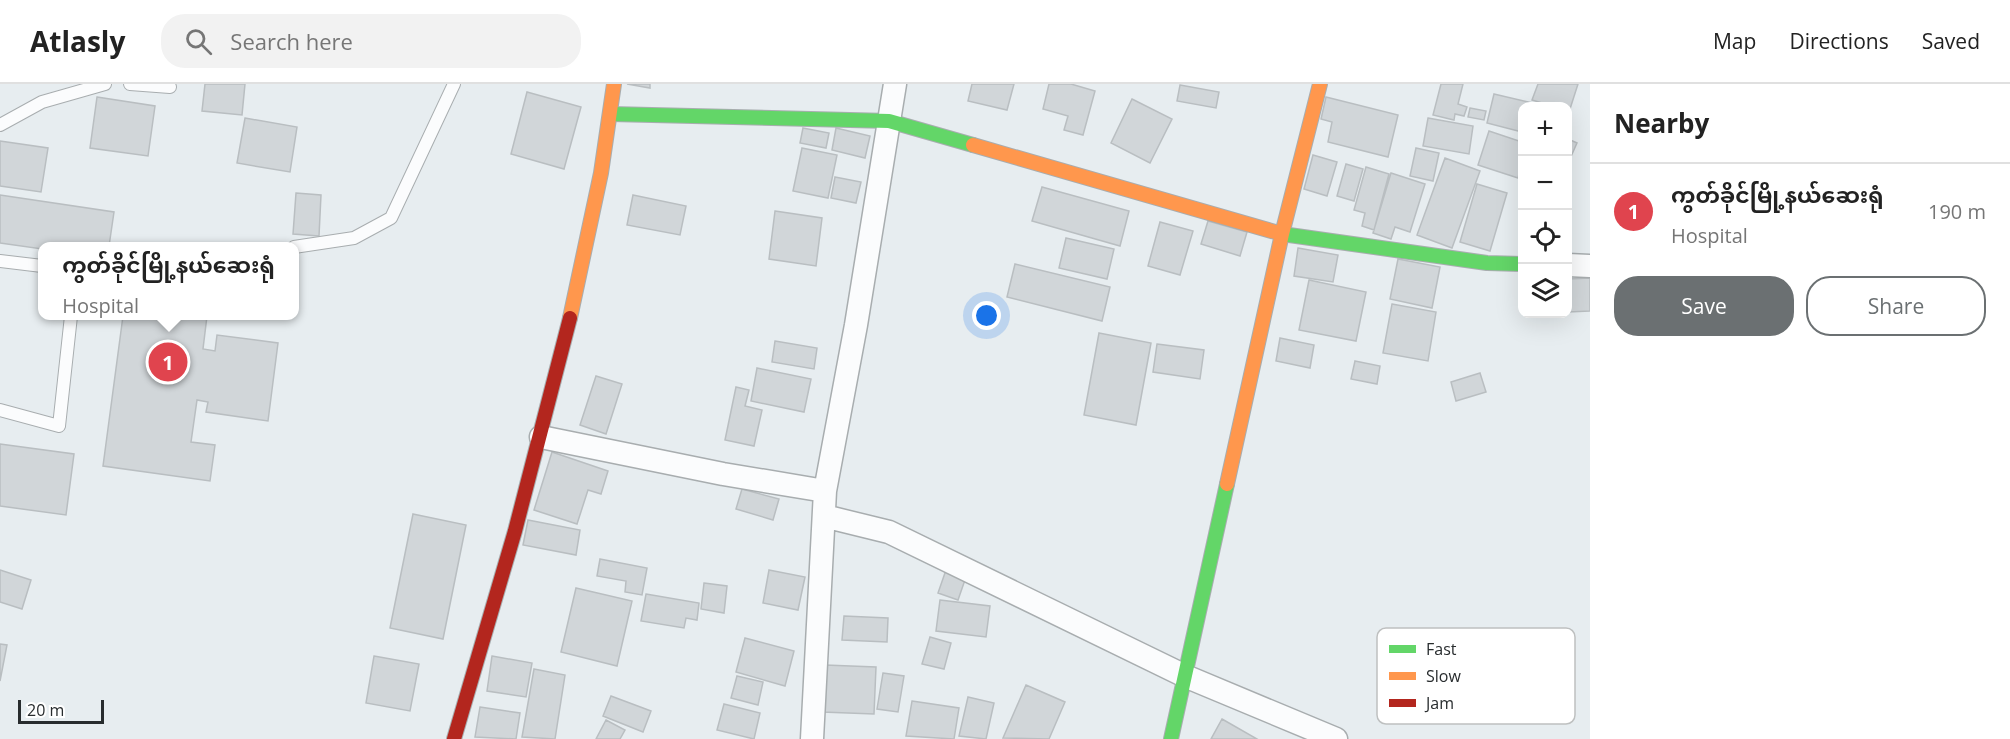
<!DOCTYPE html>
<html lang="en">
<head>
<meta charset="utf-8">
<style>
  :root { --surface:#fff; --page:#f2f2f2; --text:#222; --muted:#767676; --line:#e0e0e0; --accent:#6b7072 }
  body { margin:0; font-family:"Open Sans","Noto Sans Myanmar",sans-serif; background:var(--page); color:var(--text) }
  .controls { position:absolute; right:18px; top:18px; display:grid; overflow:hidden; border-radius:12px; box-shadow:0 6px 24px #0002 }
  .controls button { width:54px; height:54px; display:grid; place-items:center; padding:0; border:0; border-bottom:2px solid var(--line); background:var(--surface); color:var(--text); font:30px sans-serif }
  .scale { position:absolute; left:18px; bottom:15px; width:86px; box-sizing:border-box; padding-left:6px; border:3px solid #282c2e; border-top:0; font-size:16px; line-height:21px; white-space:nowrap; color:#282c2e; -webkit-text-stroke:4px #fff; paint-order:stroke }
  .you { position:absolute; left:987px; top:232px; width:21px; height:21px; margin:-15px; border:4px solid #fff; border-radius:50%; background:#1a73e8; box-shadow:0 0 0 9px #1a73e833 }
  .badge { display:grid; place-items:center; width:39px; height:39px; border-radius:50%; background:var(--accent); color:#fff; font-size:20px; font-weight:700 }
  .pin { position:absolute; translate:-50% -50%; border:3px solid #fff; box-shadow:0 2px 6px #0006 }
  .popup { position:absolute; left:38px; top:158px; width:261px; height:78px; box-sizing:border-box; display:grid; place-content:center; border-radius:12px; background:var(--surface); filter:drop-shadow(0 2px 4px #0005); font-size:20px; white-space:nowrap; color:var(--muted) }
  .popup b { font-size:22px; color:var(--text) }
  .popup::after { content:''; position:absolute; left:50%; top:100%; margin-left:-12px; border:12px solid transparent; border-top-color:var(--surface) }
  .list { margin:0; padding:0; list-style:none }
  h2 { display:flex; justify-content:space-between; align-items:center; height:78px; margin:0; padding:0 24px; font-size:26px }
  h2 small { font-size:20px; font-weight:400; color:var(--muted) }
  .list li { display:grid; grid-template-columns:39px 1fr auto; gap:18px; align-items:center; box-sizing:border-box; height:96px; padding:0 24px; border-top:2px solid var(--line) }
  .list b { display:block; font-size:22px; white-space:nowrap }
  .list p { margin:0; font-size:20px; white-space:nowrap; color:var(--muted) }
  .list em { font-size:20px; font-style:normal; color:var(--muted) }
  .actions { display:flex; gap:12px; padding:18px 24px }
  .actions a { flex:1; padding:14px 0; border:2px solid var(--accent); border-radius:24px; text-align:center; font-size:21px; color:var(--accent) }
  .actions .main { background:var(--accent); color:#fff }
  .icon { flex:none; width:33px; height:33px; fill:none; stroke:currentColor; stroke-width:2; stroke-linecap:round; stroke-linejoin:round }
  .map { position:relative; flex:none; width:1590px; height:655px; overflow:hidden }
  header { display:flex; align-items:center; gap:36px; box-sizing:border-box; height:84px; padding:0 30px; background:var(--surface); border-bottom:2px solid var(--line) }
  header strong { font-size:28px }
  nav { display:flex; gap:33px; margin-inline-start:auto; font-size:21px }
  .search { width:420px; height:54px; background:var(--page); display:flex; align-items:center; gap:15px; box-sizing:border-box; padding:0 21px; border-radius:24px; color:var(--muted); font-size:22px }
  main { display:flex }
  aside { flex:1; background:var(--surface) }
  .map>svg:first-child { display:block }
  .building { fill:#d1d6d9; stroke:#b9bec1; stroke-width:1.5 }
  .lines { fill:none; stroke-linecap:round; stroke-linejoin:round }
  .lane-casing { stroke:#a8adaf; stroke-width:14 }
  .street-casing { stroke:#a8adaf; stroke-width:25 }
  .fast-casing { stroke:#a8adaf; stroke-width:16 }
  .slow-casing { stroke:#a8adaf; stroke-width:16 }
  .jam-casing { stroke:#a8adaf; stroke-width:16 }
  .lane { stroke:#fbfcfd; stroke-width:12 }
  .street { stroke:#fbfcfd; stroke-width:22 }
  .fast { stroke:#63d668; stroke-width:14 }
  .slow { stroke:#ff974d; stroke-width:14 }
  .jam { stroke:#b3261e; stroke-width:14 }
  .key { fill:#fff; stroke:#bec0c0; stroke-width:1.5 }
  .key-label { font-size:16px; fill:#282c2e }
</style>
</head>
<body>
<header>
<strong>Atlasly</strong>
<div class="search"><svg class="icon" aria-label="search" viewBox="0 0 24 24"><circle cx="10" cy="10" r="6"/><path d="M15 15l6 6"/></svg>Search here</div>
<nav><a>Map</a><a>Directions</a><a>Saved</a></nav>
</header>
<main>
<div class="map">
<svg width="1590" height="655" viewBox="0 0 1590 655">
  <rect width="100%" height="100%" fill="#e7edf0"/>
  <path class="building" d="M205,0h40l-3,31 -40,-4z
    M627,0h23v4z
    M972,0h42l-7,26 -39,-9z
    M1049,0h22l24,7 -12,44 -19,-5 4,-14 -25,-7z
    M1441,0h22l-5,20 9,3 -3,9 -9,-2 -1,6 -21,-5z
    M1538,0h40l-9,28 -1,-6h-16l-20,-6z
    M1180,1l39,7 -3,16 -39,-7z
    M527,8l54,15 -17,62 -53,-15z
    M1494,10l43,10v2h-15v26l-35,-9z
    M97,13l58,9 -7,50 -58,-8z
    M1326,13l72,18 -10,42 -60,-15 4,-20 -11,-3z
    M1132,15l40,20 -22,44 -39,-20z
    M1470,24l16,3 -2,9 -16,-3z
    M245,34l52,9 -7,45 -53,-9z
    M1428,34l45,8 -4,28 -46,-8z
    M803,44l26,5 -3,15 -26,-5z
    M836,44l34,8 -5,22 -33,-8z
    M1489,47l33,11v20l-4,16 -40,-13z
    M1568,55l9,4 -8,18 -1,-1z
    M0,57l48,7 -7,44 -41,-6z
    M802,64l35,7 -9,43 -35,-7z
    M1416,64l23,5 -6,28 -23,-5z
    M1313,71l24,7 -10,34 -23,-7z
    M1445,74l35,13 -28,77 -35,-13z
    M1346,80l17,5 -9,32 -17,-5z
    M1366,83l23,7 -15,56 -12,-4 3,-13 -11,-3z
    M1391,89l34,11 -15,48 -15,-5 -4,12 -18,-6z
    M835,93l26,5 -5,21 -25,-5z
    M1477,100l30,9 -17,58 -30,-9z
    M1042,103l87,24 -9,35 -88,-25z
    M296,109l25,2 -2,41 -26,-2z
    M0,111l114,17 -5,34h-67v3l-42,-6z
    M633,111l53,11 -6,29 -53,-10z
    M775,127l47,7 -6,48 -47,-7z
    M1208,137l39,11 -7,24 -39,-12z
    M1160,138l33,9 -13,44 -32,-9z
    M1066,154l48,11 -7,30 -48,-11z
    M1298,164l40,7 -5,27 -39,-6z
    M1398,175l42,8 -8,41 -42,-9z
    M1015,180l95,23 -8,34 -95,-24z
    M1590,194v33l-22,1v-33z
    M1309,196l57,12 -10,49 -57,-11z
    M1392,220l44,8 -8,49 -45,-8z
    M123,232h84l-4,33 12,2 2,-16 61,8 -10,78 -62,-9 2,-10 -11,-2 -6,42 24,3 -5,36 -107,-15z
    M1099,249l52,10 -15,82 -52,-10z
    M1280,254l34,7 -4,23 -34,-7z
    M775,257l42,7 -3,21 -42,-7z
    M1157,260l47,6 -4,29 -47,-7z
    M1355,277l25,5 -3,18 -26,-5z
    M757,284l54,11 -7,33 -53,-11z
    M1480,289l6,19 -30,9 -5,-19z
    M596,292l26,8 -16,50 -26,-9z
    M736,303l13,3 -4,16 17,4 -8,36 -29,-6z
    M0,360l74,10 -8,61 -66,-9z
    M552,368l56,19 -7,23 -13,-4 -11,34 -43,-14z
    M742,405l37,10 -6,21 -37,-11z
    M413,430l53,11 -23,114 -53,-11z
    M528,436l52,10 -4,25 -53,-10z
    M600,475l47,9 -5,27 -17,-3 1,-11 -29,-5z
    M0,486l31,10 -9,29 -22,-7z
    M769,486l36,7 -7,33 -35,-7z
    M946,486l20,7 -8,23 -20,-7z
    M704,499l23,3 -3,27 -23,-4z
    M576,504l56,13 -15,65 -56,-14z
    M646,510l53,9 -2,17 -11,-2 -2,10 -43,-7z
    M940,516l50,6 -4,31 -50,-6z
    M844,532l44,2 -1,24 -45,-2z
    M930,553l21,6 -7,26 -22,-5z
    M745,554l49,13 -9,35 -49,-14z
    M0,560l7,1 -7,36z
    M374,572l45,8 -9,47 -44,-8z
    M492,572l40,7 -6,34 -39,-6z
    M825,581l51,2 -2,47 -52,-2z
    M534,585l31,6 -10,64 -33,-2z
    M883,589l21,3 -6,36 -21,-3z
    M737,592l26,6 -5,23 -27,-7z
    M1026,601l39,17 -16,37 -46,-1z
    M611,612l40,15 -8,21 -40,-16z
    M968,613l26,6 -8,36 -27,-3z
    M912,617l47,7 -5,31 -48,-3z
    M724,620l36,9 -6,26 -37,-9z
    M480,623l40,6 -4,26 -41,-2z
    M1222,635l35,20h-46z
    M606,636l19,10 -5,9h-24z"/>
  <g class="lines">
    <g class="lane-casing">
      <path id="lane" d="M130,0l40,3
        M0,41l42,-23 63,-18
        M294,163l60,-9 37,-20 63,-134
        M0,177l42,5
        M0,326l59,16 12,-110"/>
    </g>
    <g class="street-casing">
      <path id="street" d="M1568,181l22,1
        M541,353l182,37 102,17
        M824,432l65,16 296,144 151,63
        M812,655l13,-248 31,-166 39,-241"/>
    </g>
    <g class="fast-casing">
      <path id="fast" d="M611,30l278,7 84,24
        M1282,150l205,29 35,1
        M1171,655l56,-255"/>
    </g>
    <g class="slow-casing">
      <path id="slow" d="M973,61l309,89
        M570,234l31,-145 13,-89
        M1227,400l55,-250 38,-150"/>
    </g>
    <g class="jam-casing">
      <path id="jam" d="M454,655l61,-208 55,-213"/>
    </g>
    <use href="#lane" class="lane"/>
    <use href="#street" class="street"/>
    <use href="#fast" class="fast"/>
    <use href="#slow" class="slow"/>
    <use href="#jam" class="jam"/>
  </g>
  <rect x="1377" y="544" width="198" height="96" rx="9" class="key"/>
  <rect x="1389" y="561" width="27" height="8" fill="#63d668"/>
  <rect x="1389" y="588" width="27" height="8" fill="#ff974d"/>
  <rect x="1389" y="615" width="27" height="8" fill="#b3261e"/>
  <g class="key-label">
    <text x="1426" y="571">Fast</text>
    <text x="1426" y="598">Slow</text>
    <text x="1426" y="625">Jam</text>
  </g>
</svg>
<div class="controls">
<button>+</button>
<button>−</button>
<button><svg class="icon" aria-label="locate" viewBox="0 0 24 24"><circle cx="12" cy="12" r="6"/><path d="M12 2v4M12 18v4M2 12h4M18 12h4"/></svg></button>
<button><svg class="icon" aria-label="layers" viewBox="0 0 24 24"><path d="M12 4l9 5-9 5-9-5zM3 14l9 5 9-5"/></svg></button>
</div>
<div class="scale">20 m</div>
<div class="you"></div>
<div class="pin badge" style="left:168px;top:278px;background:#e0444e">1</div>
<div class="popup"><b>ကွတ်ခိုင်မြို့နယ်ဆေးရုံ</b>Hospital</div>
</div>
<aside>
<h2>Nearby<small></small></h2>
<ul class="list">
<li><span class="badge" style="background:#e0444e">1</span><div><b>ကွတ်ခိုင်မြို့နယ်ဆေးရုံ</b><p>Hospital</p></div><em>190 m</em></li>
</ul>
<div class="actions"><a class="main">Save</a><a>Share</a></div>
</aside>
</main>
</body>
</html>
